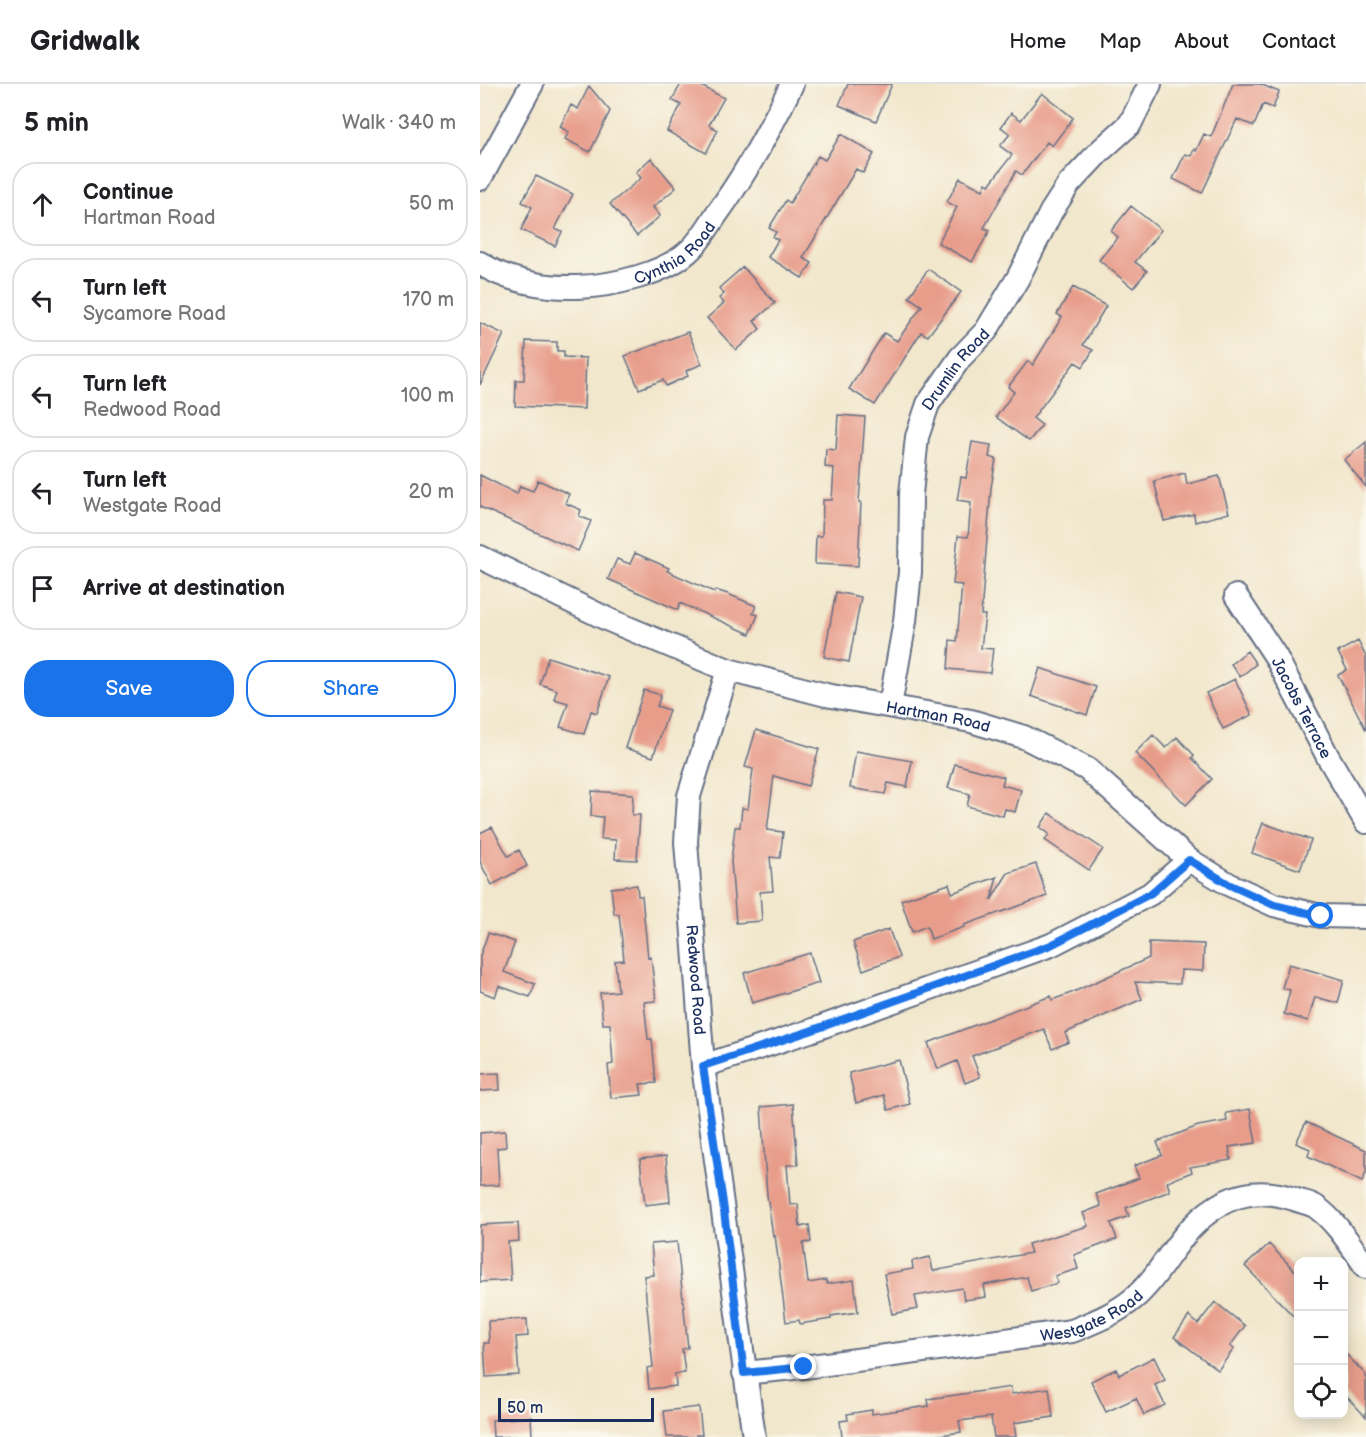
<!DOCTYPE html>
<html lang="en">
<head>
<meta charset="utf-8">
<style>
  :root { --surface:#fff; --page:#f6f6f6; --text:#202124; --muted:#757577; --line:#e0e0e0; --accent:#1a73e8 }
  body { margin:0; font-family:"Balsamiq Sans",sans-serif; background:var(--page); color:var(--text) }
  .controls { position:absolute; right:18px; bottom:18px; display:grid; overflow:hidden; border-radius:12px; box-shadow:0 3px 15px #0003 }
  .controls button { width:54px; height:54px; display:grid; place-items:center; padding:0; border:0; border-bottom:2px solid var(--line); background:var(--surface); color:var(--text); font:30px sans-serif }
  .scale { position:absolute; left:18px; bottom:15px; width:156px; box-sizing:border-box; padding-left:6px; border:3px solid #1b2f5e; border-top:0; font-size:16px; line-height:21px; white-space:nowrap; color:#1b2f5e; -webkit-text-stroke:4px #fbf7ec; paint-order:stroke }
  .stop { position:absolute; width:18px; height:18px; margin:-14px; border:4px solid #1a73e8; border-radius:50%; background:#fff }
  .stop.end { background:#1a73e8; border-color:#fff; box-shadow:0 2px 6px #0008 }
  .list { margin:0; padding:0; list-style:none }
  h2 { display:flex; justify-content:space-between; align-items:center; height:78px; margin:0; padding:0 24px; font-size:26px }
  h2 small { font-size:20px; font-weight:400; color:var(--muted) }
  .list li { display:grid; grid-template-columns:39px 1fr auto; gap:18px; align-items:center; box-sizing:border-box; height:84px; margin:0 12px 12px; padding:0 12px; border:2px solid var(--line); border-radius:24px }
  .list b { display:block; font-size:22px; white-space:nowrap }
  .list p { margin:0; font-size:20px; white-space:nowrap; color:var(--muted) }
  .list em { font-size:20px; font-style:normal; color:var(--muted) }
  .actions { display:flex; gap:12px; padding:18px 24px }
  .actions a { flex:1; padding:14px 0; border:2px solid var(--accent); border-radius:24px; text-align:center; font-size:21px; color:var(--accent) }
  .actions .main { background:var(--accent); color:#fff }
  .icon { flex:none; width:33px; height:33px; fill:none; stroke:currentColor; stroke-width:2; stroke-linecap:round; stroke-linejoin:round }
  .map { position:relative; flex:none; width:886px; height:1353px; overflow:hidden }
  header { display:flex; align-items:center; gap:36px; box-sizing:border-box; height:84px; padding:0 30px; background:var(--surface); border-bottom:2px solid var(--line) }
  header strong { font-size:28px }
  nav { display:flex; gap:33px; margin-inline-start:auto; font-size:21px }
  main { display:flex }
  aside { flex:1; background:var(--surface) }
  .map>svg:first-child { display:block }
  .building { fill:#e89d8b }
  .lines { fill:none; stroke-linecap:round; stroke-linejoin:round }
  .street-casing { stroke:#666f84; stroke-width:26 }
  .street { stroke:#fff; stroke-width:22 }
  .route { stroke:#1a73e8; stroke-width:8 }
  .labels { text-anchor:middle; stroke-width:4.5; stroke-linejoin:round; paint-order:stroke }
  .street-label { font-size:16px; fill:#1b2f5e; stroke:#fbf7ec }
</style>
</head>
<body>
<header>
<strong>Gridwalk</strong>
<nav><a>Home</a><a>Map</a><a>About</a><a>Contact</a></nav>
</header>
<main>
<aside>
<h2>5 min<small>Walk · 340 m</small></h2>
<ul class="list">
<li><svg class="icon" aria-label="ahead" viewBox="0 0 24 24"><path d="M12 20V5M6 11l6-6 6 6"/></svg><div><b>Continue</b><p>Hartman Road</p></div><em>50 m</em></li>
<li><svg class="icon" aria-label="left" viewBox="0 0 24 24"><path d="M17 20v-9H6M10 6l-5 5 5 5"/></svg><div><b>Turn left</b><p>Sycamore Road</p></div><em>170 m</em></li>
<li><svg class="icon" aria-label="left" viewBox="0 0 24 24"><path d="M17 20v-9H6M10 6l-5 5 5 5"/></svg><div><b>Turn left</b><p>Redwood Road</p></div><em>100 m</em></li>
<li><svg class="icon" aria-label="left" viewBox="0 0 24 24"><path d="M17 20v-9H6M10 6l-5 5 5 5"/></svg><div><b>Turn left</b><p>Westgate Road</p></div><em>20 m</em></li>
<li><svg class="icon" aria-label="arrive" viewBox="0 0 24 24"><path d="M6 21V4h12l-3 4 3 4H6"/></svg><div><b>Arrive at destination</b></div></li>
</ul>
<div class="actions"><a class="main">Save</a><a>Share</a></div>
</aside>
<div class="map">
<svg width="886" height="1353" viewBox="0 0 886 1353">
  <rect width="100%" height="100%" fill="#fbf7ec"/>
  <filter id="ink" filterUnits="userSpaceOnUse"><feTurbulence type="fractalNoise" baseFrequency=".0167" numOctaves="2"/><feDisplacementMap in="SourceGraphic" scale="12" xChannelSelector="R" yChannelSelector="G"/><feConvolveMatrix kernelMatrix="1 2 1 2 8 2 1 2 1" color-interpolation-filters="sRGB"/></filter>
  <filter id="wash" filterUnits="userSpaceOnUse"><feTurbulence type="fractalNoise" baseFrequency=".008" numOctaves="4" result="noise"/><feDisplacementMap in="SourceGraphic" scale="24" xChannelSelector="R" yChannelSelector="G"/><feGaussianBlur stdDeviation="1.35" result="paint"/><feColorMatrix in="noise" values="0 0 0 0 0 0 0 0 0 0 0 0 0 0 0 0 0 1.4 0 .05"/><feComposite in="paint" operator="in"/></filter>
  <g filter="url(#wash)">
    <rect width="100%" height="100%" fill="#f1e7cc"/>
    <g id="blocks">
      <path class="building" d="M201,0h17l26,14 -15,27 9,5 -12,23 -39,-22 14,-26 -9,-5z
        M368,0h44l-16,37 -37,-16z
        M753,0h27l19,8 -6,16 -10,-4 -9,22 -17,-7 -35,74 -29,-14 12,-25 6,2 3,-7 2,2 8,-17 7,3z
        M109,2l21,25 -20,41 -25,-13 4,-7 -9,-5 11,-22 7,4z
        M562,9l31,25 -21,28 -5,-4 -25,33 -6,-4 -32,57 6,2 -18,32 -34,-19 19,-36 -10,-5 13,-24 23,12 3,-7 3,2 23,-30 -12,-9 10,-12 -9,-7 10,-14 10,7z
        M361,50l33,20 -11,19 -7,-4 -53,89 9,5 -10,15 -34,-21 10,-17 -5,-3 3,-5 -7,-4 17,-28 4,3 28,-47 7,4z
        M171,74l25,30 -23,19 7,9 -23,20 -27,-32 31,-26 -5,-6z
        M56,92l37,18 -18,35 7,3 -7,14 -34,-16 11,-23 -10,-5z
        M651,122l30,24 -26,32 12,9 -14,17 -34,-28 19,-23 -7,-6z
        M263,183l32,36 -21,18 6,8 -24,21 -29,-32 17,-15 -5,-5 5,-4 -5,-6z
        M448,185l33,23 -33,44 -7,-4 -46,73 -26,-16 35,-56 13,8 25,-35 -13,-9z
        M593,203l33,19 -23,39 10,5 -10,17 -8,-5 -42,56 9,7 -13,16 -33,-24 18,-25 -6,-5 20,-26 5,4 29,-48 -5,-3z
        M0,239l24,11 -24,51z
        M208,248l14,32 -16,7 2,5 -22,10 -3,-6 -24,9 -14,-33z
        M46,257l31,1v9h7v6l22,1 -2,51 -69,-3 1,-26h8z
        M358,331l27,2 -6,85h2l-3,64 -43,-2 1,-28h6l1,-36h9l2,-32 -9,-1 1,-18 10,1z
        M492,358l19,3 -2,12 7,2 -5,29 -10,127h4l-4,33 12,1 -3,24 -42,-4 2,-29 7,1 5,-56 -9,-1 5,-48 10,1 3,-35 -14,-2 4,-23 5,1z
        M886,358v45l-22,-27z
        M705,389l2,11 32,-8 10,37 -34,9 -1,-8 -30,7 -10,-40z
        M0,391l37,19 3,-8 13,5 5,-11 31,14 -4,9 16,7 -2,6 12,5 -13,30 -98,-44z
        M155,469l34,15 -2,3 47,21 1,-2 13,4 28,12 -3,7 5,2 -8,19 -70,-31 -2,7 -70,-31 9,-20 13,5z
        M356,508l25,5 -12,65 -25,-5z
        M878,557l8,16v73l-28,-55 9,-5 -9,-18z
        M767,567l9,13 -16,13 -9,-13z
        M68,573l61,20 -12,36 -6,-2 -7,23 -24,-7 8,-24 -14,-4 3,-9 -17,-6z
        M560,584l56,19 -9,28 -56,-19z
        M755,595l17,36 -29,14 -17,-36z
        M164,606l17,5 -4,11 12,4 -16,47 -28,-9z
        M276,646l63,19 -11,37 -34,-10 -7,54 16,2 -3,26 -10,-1 3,34 -13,1 2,29 -26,2 -5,-62 4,-34h5l2,-19 6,1 5,-40 -8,-2z
        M673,651l13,13 11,-11 17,18 -2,3 20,21 -26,26 -51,-52z
        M376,667l56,10 -5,26 -19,-4 -3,11 -35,-6z
        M475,680l49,13 -2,8 19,5 -6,22 -10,-3 -2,7 -36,-10 3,-12 -22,-6z
        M112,707l41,3 -1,21h8l-3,45 -22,-1 1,-19 -15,-1 2,-22 -12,-1z
        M569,729l54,36 -14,21 -44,-30 4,-6 -9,-7z
        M783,739l48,17 -11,30 -48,-17z
        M12,743l16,29 11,-6 8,16 -35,19 -12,-23v-29z
        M556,780l11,32 -83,29v2l-33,12 -4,-13 -15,6 -11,-32 48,-16 3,9 45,-16 -6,23 17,-27z
        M157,801l1,11h4l6,62 3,-1 5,44 -12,1 4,37h4l4,44 -16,1 2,11 -31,3 -3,-33 5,-1 -3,-40h-7l-3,-31 18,-2 -3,-30 9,-1 -5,-46h-5l-3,-26z
        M409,845l10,28 -36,13 -10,-28z
        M8,849l27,9 -11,30 31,12 -5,13 -31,-11 -4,11 -15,-6v-35z
        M669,858l55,2 -1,27 -22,-1 -1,14 -45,-2 7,17 -77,34 4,9 -17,7 -8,-20 -72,27 8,21 -15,6 -8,-22 -19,8 -10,-26 123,-47 1,4 19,-7 78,-35z
        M330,869l9,30 -67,20 -8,-30z
        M809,880l55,16 -6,23 -23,-6 -7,24 -24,-7 6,-24 -8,-2z
        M419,976l11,44 -22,6 -4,-15 -28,8 -7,-30z
        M19,989l1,17 -20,1v-17z
        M313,1020l5,61h-11l3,40 8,-1 2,23 9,-2 2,17 -8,1 5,40 18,-3 1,4 27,-4 4,32 -27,4v3l-31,5 -1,-4 -13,2 -11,-87 -2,1 -6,-41 -6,-88z
        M770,1025l6,34 -27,4 2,13 -41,7 2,5 -25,10 3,9 -44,17 3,8 -18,7 6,16 -43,16 4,14 -23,7 3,7 -27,8 -4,-14 -43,8 2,12 -22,3 -2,-12 -47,8 3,13 -26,5 -8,-40 29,-5 -1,-8 18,-4 3,14 98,-18 -3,-9 60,-18 -5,-13 18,-7 -5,-12 43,-16 -5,-12 28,-11 -5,-13 41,-16 29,-5 -1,-8z
        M826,1038l60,28v23l-4,9 -54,-26 2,-7 -14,-6z
        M25,1047l1,16 -9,1 2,37 -19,1v-53z
        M186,1072l4,46 -25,3 -5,-46z
        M38,1139l1,18 -11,1 3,38 -31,2v-57z
        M197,1158l11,106 -6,1 3,24 -10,1 1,12 -27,3 -2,-21 6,-1 -9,-91 10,-1 -3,-31z
        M789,1160l30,31v47l-54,-56z
        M735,1218l30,24 -15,20 4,3 -16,21 -44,-33 15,-21 9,8z
        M47,1235l1,17 -12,1 3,38 -33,2 -2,-34h5l-1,-22z
        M864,1268l22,23v42l-22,-23z
        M674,1273l11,23 -10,5 10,20 -21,10 -8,-17 -30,14 -15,-31 25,-12 3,6z
        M531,1303l1,7 37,-6 4,29 -39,6 2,14h-22l-3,-20 -32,4 2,11 -35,5h-84l-2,-16 8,-1 -1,-6 25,-4v4l57,-8 -1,-7z
        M219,1323l3,28h-6v2h-29l-3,-26z
        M51,1333l1,19 -39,1 -1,-17z"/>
    </g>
  </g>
  <g filter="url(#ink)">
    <use href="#blocks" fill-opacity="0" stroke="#666f84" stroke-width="1.5"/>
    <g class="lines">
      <g class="street-casing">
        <g id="street">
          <path d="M0,95l52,-95"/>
          <path id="s1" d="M0,179c26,18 65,25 97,24 35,-1 90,-13 115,-39 9,-9 17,-22 24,-33 30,-41 54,-85 76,-131"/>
          <path id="s2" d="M0,473l129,63 119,50 98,25 145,26 53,16 63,32 102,91 41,25 44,20 47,11 45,1"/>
          <path id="s3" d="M756,512l40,61 52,100 38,65"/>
          <path id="s4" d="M248,586l-39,126 -3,46 17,224 51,371"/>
          <path id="s5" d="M410,622l15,-85 5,-49 1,-78 6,-57 11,-33 32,-46 26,-27 32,-53 33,-66 18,-28 31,-33 30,-27 20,-40"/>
          <path d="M223,982l107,-35 241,-86 99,-51 39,-34"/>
          <path id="s6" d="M264,1289l60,-6 268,-36c22,-9 43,-17 61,-32 23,-19 37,-49 58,-71 29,-31 62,-43 103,-29 7,3 16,4 22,8 21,15 35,39 50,60"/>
        </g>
      </g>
      <use href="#street" class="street"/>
    </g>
  </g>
  <g class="lines" filter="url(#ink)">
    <path class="route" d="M324,1283l-60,6 -21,-170 -20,-137 107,-35 241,-86 99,-51 39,-34 41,25 44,20 47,11"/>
  </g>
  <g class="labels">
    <g class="street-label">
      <text dy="6" stroke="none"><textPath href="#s1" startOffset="208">Cynthia Road</textPath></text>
      <text dy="6" stroke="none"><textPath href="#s5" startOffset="350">Drumlin Road</textPath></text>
      <text dy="6" stroke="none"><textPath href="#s3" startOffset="130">Jacobs Terrace</textPath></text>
      <text dy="6" stroke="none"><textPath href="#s2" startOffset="488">Hartman Road</textPath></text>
      <text dy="6" stroke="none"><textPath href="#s4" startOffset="316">Redwood Road</textPath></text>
      <text dy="6" stroke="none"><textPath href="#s6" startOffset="354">Westgate Road</textPath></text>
    </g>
  </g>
</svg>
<div class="controls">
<button>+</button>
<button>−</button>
<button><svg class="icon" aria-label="locate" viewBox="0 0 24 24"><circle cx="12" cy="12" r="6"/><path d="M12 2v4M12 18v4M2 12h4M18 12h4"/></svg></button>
</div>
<div class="scale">50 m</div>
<div class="stop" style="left:841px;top:832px"></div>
<div class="stop end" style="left:324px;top:1283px"></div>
</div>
</main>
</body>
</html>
